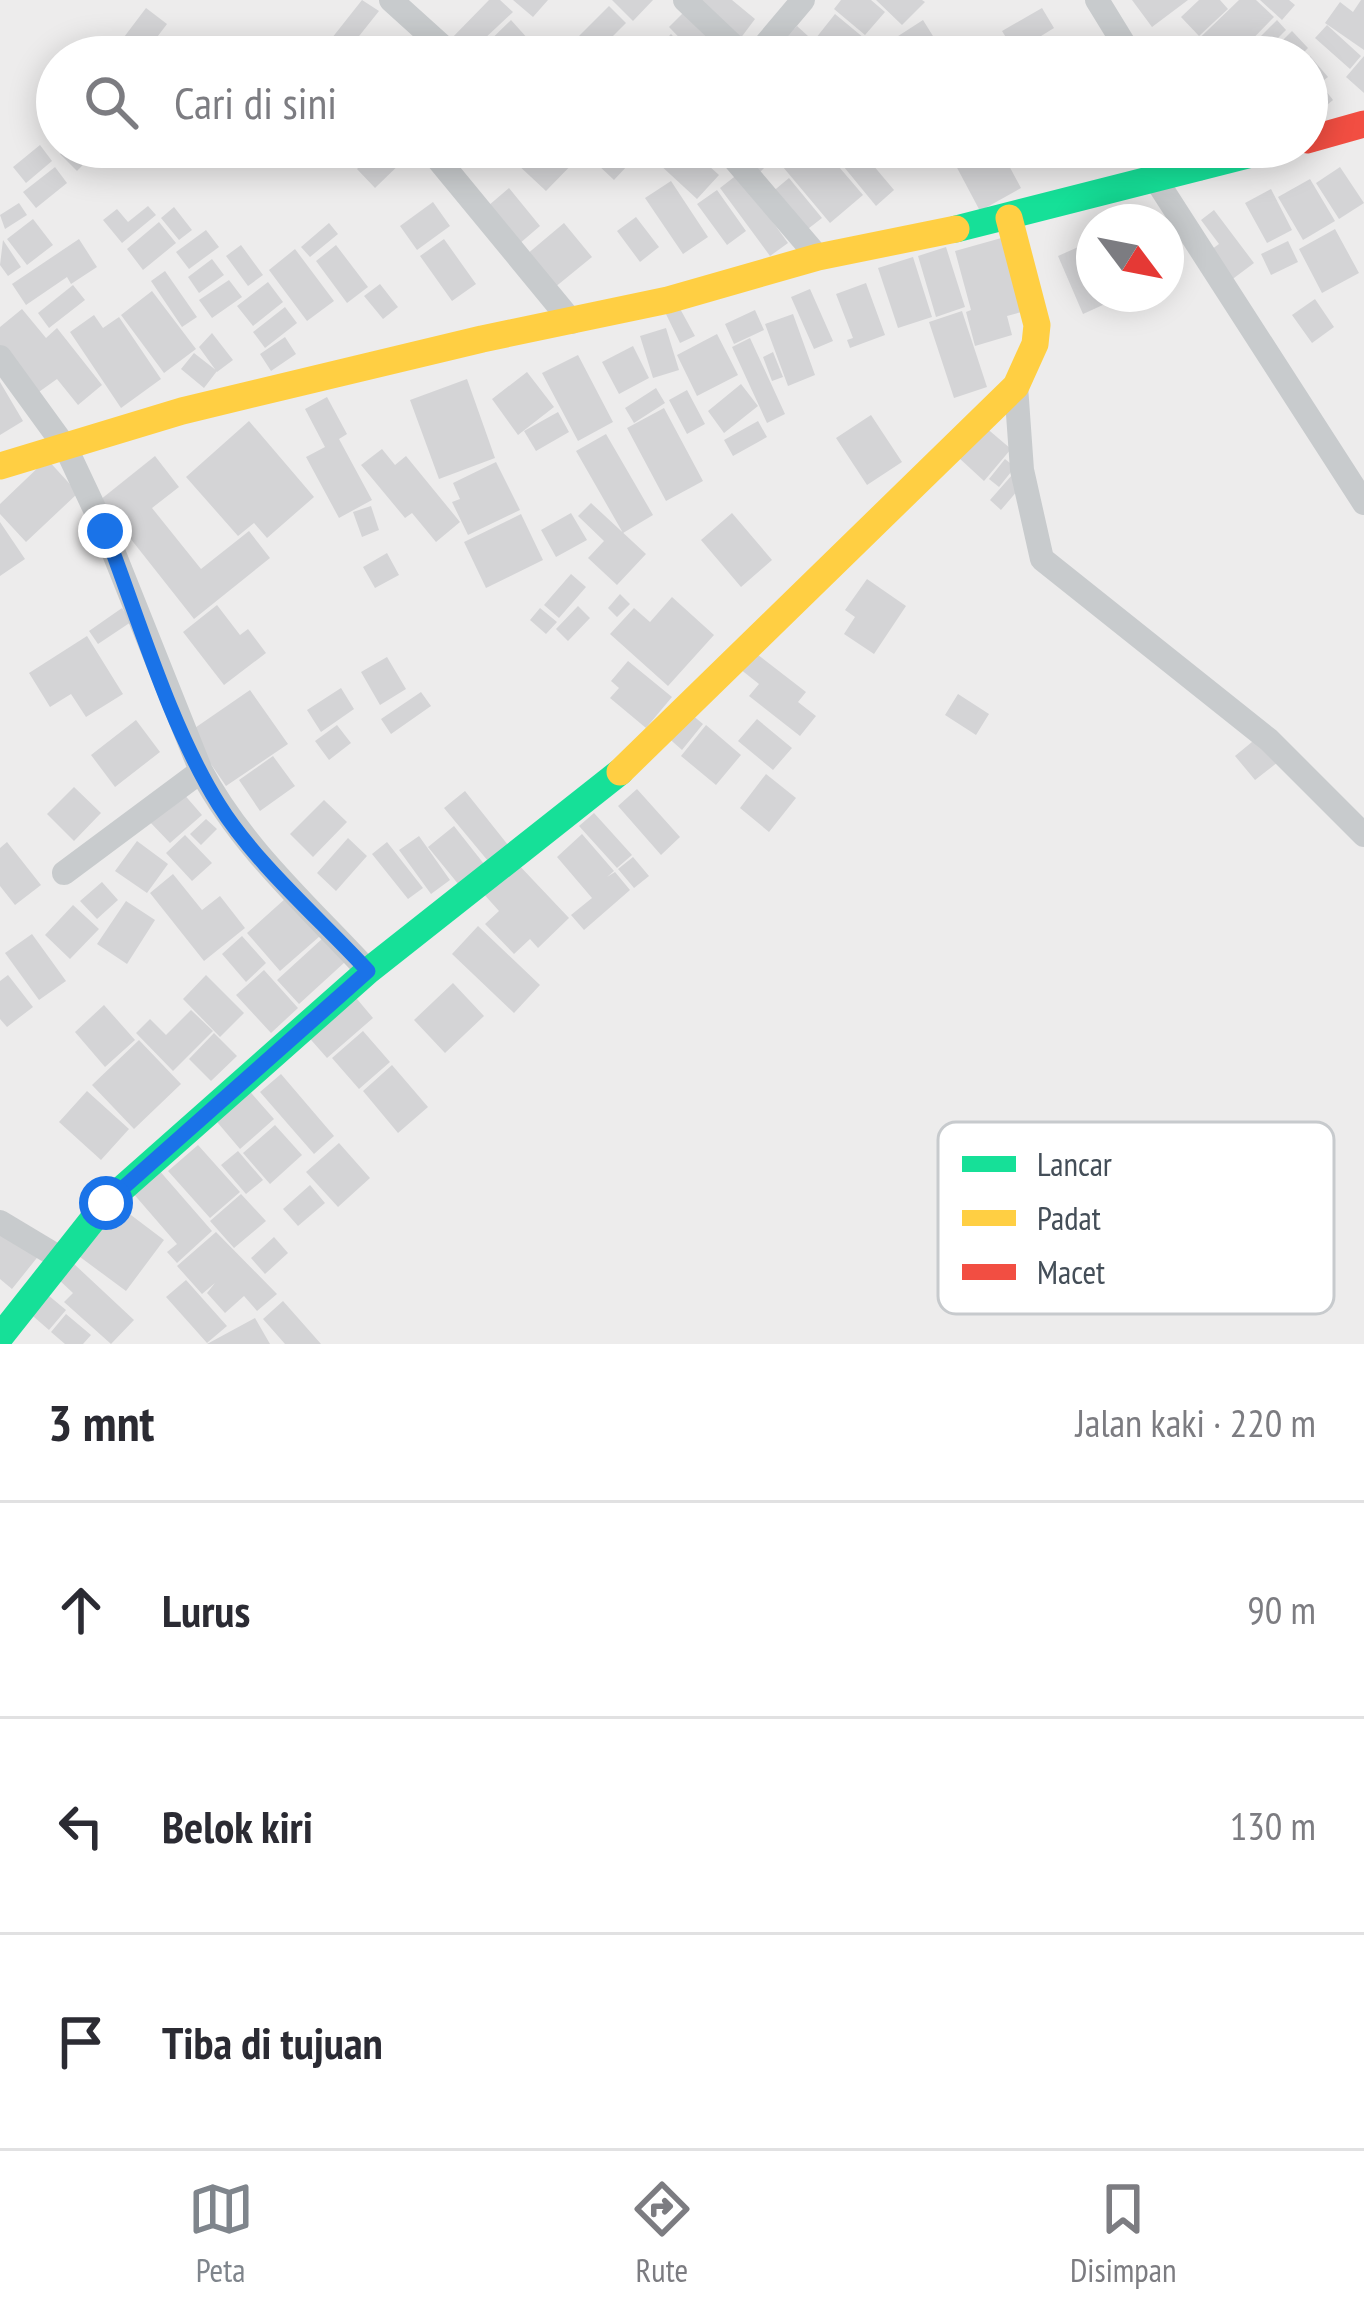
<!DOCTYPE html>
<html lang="id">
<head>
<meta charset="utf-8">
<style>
  :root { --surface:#fff; --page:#f7f7f7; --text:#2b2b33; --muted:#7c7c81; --line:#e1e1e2; --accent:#7f858c }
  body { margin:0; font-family:"PT Sans Narrow",sans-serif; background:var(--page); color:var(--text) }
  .compass { position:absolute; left:1076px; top:204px; width:108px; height:108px; border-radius:50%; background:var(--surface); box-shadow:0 6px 30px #0003; rotate:122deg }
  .stop { position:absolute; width:36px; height:36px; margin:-27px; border:9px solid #1a73e8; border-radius:50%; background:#fff }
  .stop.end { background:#1a73e8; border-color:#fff; box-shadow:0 3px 12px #0008 }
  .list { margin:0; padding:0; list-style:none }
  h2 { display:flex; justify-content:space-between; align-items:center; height:156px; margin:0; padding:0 48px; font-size:51px }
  h2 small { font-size:39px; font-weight:400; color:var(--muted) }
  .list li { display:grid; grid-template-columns:78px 1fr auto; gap:36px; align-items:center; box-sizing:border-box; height:216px; padding:0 48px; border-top:3px solid var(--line) }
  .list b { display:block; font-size:45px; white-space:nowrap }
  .list em { font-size:39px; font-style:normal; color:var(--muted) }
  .icon { flex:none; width:66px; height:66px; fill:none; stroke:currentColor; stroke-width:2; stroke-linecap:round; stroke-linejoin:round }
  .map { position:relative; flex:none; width:1364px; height:1344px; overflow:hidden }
  .search { position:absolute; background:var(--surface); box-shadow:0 6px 30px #0003; left:36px; right:36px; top:36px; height:132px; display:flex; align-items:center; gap:30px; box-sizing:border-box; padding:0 42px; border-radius:66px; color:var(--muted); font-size:45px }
  .sheet { height:804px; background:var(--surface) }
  nav { display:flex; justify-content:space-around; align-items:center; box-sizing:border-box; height:168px; border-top:3px solid var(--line); background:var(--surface); font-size:33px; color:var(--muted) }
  nav a { display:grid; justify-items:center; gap:6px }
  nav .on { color:var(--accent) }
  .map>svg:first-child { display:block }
  .building { fill:#d4d4d6 }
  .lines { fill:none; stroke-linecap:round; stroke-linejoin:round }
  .street { stroke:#c8cbcd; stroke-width:24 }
  .fast { stroke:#16e098; stroke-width:27 }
  .slow { stroke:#ffcf43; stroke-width:27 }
  .jam { stroke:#f24e42; stroke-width:27 }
  .route { stroke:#1a73e8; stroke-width:15 }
  .key { fill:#fff; stroke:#c7cacd; stroke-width:3 }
  .key-label { font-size:33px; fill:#444e58 }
</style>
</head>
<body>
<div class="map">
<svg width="1364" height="1344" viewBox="0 0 1364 1344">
  <rect width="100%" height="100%" fill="#edecec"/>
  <path class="building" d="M362,0l17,11 -35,44 -16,-12z
    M489,0h11l13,12 -48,45 -16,-16z
    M513,0h35l-15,17z
    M612,0h41l-20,21z
    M690,0h42l23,19 -15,20z
    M841,0h30l14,12 -20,23 -31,-26z
    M876,0h46l3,2 -23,23z
    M1132,0h56l-36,27z
    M1199,0h21l8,9 -29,27 -18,-19z
    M1239,0h17l18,17 -36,37 3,3h-29l-4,-4 -4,4h-24z
    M1260,0h29l6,5 -13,15z
    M1361,0h3v50l-39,-27 15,-21 13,10z
    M609,6l17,17 -31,31 -17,-17z
    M689,7l49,50h-40l-29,-30z
    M146,8l21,16 -25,33h-25l-5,-4z
    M1042,8l12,20 -39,24 -13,-21z
    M835,14l35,29 -11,14h-20l-23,-19z
    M511,20l18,20 -19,17h-26l-5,-6z
    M923,20l23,37h-43l-11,-17z
    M1277,20l9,10 -27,27h-7l-6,-6z
    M1327,25l34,31 -11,13 -35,-31z
    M797,26l34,31h-42l-11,-10z
    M1292,31l16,17 -9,9h-33z
    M671,34l22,23 -42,-3z
    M1310,56l18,21 -8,6 13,17 -17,14 -9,-11z
    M1364,56v37l-18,-16z
    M40,145l12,16 -26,22 -13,-16z
    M67,147h33l-23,24 -17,-17z
    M380,147h22l7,8 -34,33 -18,-19z
    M499,147h71l10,9 -34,35z
    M579,147h60l3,3 -28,30z
    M672,147h16l31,28 -22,24 -39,-36z
    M751,147h10l12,12 -16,16 -16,-17z
    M807,147h15l41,48 -33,28 -47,-56z
    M946,147h53l22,41 -41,23z
    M862,152l32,38 -18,16 -32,-39z
    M55,167l12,16 -31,25 -13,-16z
    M1340,167l24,36 -25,16 -23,-36z
    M738,174l50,69 -18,13 -50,-68z
    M789,178l33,40 -18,14 -33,-39z
    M1310,179l25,42 -32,19 -25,-43z
    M671,181l37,56 -25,17 -38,-56z
    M509,188l31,38 -21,18 -31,-38z
    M1271,189l21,41 -25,13 -22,-40z
    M717,190l29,41 -19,14 -30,-41z
    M433,202l17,24 -33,24 -17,-24z
    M19,203l8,12 -22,14 -5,-14z
    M148,206l8,9 -34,28 -19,-23 14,-11 11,13z
    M174,207l18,23 -13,10 -18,-22z
    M1214,210l40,53 -24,18 -22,-29 11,-8 -18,-24z
    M636,217l23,30 -19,15 -23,-31z
    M33,219l20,26 -26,20 -20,-26z
    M159,222l17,21 -33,27 -16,-21z
    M329,223l9,11 -28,23 -9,-10z
    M564,223l28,34 -38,31 -28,-33z
    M1335,229l24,44 -37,20 -23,-44z
    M206,230l13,17 -30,22 -13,-17z
    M1005,237l20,74 -18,5 5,19 -37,11 -9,-34 5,-2 -16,-59z
    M79,239l18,28 -26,17 -4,-7 -41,28 -14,-21z
    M444,239l32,45 -24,17 -32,-45z
    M3,240l18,27 -13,9 -8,-11z
    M1094,240v54h33l-44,20 -25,-58z
    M1288,241l10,21 -27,13 -10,-21z
    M241,245l22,30 -15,11 -22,-30z
    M336,245l32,42 -21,16 -31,-42z
    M946,247l19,60 -29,10 -18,-61z
    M295,249l39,52 -27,20 -38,-51z
    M913,257l19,60 -34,11 -20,-60z
    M212,259l12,16 -25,18 -11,-16z
    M165,271l32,46 -15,10 -31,-46z
    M229,280l13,17 -30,21 -13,-18z
    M268,282l15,20 -30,24 -16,-20z
    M866,283l19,52 -35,13 -3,-8 6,-2 -17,-44z
    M380,284l18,23 -15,12 -19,-23z
    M73,285l12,15 -36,28 -11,-15z
    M810,289l23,52 -19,8 -23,-52z
    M152,291l44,58 -32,24 -43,-58z
    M1315,299l19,28 -22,16 -20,-28z
    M678,305l17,31 -15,7 -15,-31z
    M285,307l12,16 -32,25 -12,-16z
    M22,309l24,29 11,-10 45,57 -24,20 -21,-26 -21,15 -36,-45v-22z
    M755,310l9,20 -30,14 -9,-20z
    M962,311l25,76 -33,11 -25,-76z
    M793,314l22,61 -27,11 -23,-62z
    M94,315l9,13 16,-11 42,62 -40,29 -51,-76z
    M666,328l13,42 -26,8 -13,-42z
    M212,333l21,27 -16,12 -18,-25z
    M717,334l21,41 -41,21 -20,-41z
    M285,337l11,17 -25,17 -11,-17z
    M750,338l35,76 -18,9 -35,-76z
    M633,346l16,32 -30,16 -17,-32z
    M773,352l10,25 -11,4 -9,-24z
    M194,353l23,18 -13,17 -23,-19z
    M578,355l35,67 -35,19 -36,-68z
    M527,372l27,35 -36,28 -26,-36z
    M467,379l28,79 -56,21 -29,-79z
    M0,382l23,39 -23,14z
    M741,384l17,22 -34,27 -16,-22z
    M656,388l9,15 -31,20 -9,-15z
    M687,390l18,34 -18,10 -18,-34z
    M327,397l20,37 -8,5 33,61 -33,18 -33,-61 19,-10 -20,-38z
    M664,408l39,73 -37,20 -39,-73z
    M558,412l11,20 -33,19 -12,-20z
    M871,415l31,47 -35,23 -31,-47z
    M249,421l65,76 -47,41 -13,-15 -16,13 -52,-59z
    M758,421l9,16 -34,19 -9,-16z
    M984,426l27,23 -27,32 -26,-24z
    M606,434l47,81 -30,18 -47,-82z
    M382,449l13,16 11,-9 54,66 -24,20 -24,-29 -7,5 -44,-53z
    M155,456l24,31 -27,21 49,61 48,-38 21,27 -76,61 -94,-119z
    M47,459l31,34 -52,49 -26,-28v-10z
    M1005,459l10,8 -16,20 -10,-8z
    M496,462l24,48 -52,25 -16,-33 8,-3 -7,-16z
    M1012,475l11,9 -22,26 -11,-10z
    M591,503l55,51 -29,31 -29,-27 16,-17 -26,-25z
    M371,506l8,24 -17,7 -9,-25z
    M571,513l16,27 -31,17 -15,-27z
    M732,513l40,47 -31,27 -40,-47z
    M521,514l22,46 -57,28 -22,-46z
    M0,522l25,37 -25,17z
    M387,553l12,22 -24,13 -12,-21z
    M571,574l15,13 -27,31 -15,-13z
    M867,579l39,27 -32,48 -30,-20 11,-17 -10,-7z
    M620,594l10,10 -13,13 -9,-9z
    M672,597l42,38 -46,51 -58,-52 24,-26 16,14z
    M217,605l23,30 8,-6 18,24 -42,32 -41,-53z
    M578,606l12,12 -22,23 -12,-12z
    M122,608l9,14 -33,22 -9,-13z
    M540,608l17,14 -11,12 -16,-14z
    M87,636l36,58 -37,23 -15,-23 -21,13 -21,-34z
    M753,651l53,41 -8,10 18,14 -16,20 -51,-40 10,-12 -19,-15z
    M387,657l19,32 -26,16 -19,-33z
    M628,661l44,36 -26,31 -36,-30 9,-10 -8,-7z
    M341,688l13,21 -33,23 -14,-22z
    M250,690l38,54 -62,42 -37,-54z
    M421,692l10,14 -40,28 -10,-15z
    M958,694l31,20 -13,21 -31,-20z
    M685,709l18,15 -21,26 -18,-16z
    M757,719l35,29 -19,22 -35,-29z
    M136,720l24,32 -45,35 -24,-32z
    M337,725l14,18 -22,17 -14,-19z
    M706,725l35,30 -25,30 -35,-29z
    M1258,737l20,25 -23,18 -20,-24z
    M273,756l22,30 -35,25 -21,-31z
    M766,774l30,24 -27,34 -29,-24z
    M74,787l27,26 -27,28 -27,-27z
    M637,789l43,48 -19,18 -43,-49z
    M465,791l43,54 -20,16 -44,-53z
    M182,792l20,23 -32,28 -21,-22z
    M324,800l23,22 -34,35 -23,-23z
    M594,813l38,42 -15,13 -38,-42z
    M206,819l11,10 -16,16 -11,-11z
    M454,826l30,38 -25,21 -31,-38z
    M582,834l32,37 -7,6 8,-5 15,18 -46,40 -13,-15 21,-17 -35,-41z
    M185,835l27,28 -20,18 -26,-28z
    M419,836l31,44 -19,14 -32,-44z
    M348,838l19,18 -31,35 -19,-18z
    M137,841l31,23 -21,29 -32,-22z
    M7,842l34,43 -26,20 -15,-19v-38z
    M387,842l36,46 -15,11 -36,-45z
    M633,857l16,19 -15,12 -16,-19z
    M515,861l54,57 -31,30 -8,-9 -16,15 -29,-30 14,-13 -17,-19z
    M173,874l29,36 18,-14 25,32 -41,33 -54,-68z
    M102,882l16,18 -21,19 -17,-18z
    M286,898l34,38 -40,35 -33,-38z
    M126,901l29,19 -28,44 -30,-20z
    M73,905l26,24 -29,30 -25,-24z
    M478,926l62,59 -26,28 -62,-59z
    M32,934l34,47 -27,19 -34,-47z
    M242,936l24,27 -20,19 -24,-28z
    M323,938l22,24 -46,42 -22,-24z
    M264,970l34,38 -27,25 -35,-38z
    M8,975l25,32 -26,20 -7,-8v-38z
    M206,975l38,38 -24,24 -37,-38z
    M453,983l31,33 -39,37 -31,-33z
    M352,993l21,25 -46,40 -22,-25z
    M104,1005l31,35 -30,27 -30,-35z
    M191,1010l22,21 -40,40 -37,-38 14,-14 16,16z
    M363,1031l27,31 -31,27 -27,-31z
    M214,1033l23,23 -26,25 -22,-22z
    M139,1040l42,44 -47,45 -42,-44z
    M392,1065l36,42 -30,26 -35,-42z
    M281,1074l53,62 -20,18 -54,-62z
    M246,1087l28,32 -34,30 -28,-33z
    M87,1091l42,38 -28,31 -42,-38z
    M275,1125l27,30 -32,29 -27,-31z
    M339,1143l31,35 -32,29 -32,-35z
    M198,1145l42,47 -30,26 -42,-47z
    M238,1151l25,29 -17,14 -25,-29z
    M158,1169l54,62 -35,32 -10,-11 10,-8 -45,-52z
    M310,1185l15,18 -27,23 -15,-17z
    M241,1194l25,27 -32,27 -24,-27z
    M123,1209l41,31 -38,51 -50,-37 31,-42 9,6z
    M0,1222l40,32 -28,35 -12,-10z
    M216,1232l61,62 -20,17 -13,-15 -19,17 -18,-20 8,-10 -13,11 -25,-28z
    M274,1237l14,16 -23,21 -14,-16z
    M73,1263l61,57 -23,24 -47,-42 9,-9 -15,-14z
    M186,1280l41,46 -20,17 -41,-46z
    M42,1290l24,20 -17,20 -23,-20z
    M283,1301l38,43h-36l-22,-25z
    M66,1314l25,21 -8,9h-18l-14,-12z
    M255,1318l15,26h-63z"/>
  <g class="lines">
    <path class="street" d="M391,0l63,57
      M685,0l60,57
      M1097,0l35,57
      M755,57l48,-57
      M724,147l94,110
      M1186,147l13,22
      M437,158l135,164
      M1156,180l208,323
      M0,357l66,91 39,83 96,240c41,77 108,136 167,200
      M1016,386l6,84 20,89 227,181 95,95
      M64,873l137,-102
      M0,1222l60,36"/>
    <path class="fast" d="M956,229l323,-82
      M0,1337l106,-134 262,-232 252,-199"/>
    <path class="slow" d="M0,466l182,-55 300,-72 186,-39 150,-43 138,-28
      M620,772l396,-386 19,-42 2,-19 -28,-107"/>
    <path class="jam" d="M1307,140l57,-16"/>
  </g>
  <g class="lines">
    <path class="route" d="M105,531c33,86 65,196 114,274 37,59 101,114 149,166l-262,232"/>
  </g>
  <rect x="938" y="1122" width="396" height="192" rx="18" class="key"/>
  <rect x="962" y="1156" width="54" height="16" fill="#16e098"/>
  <rect x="962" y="1210" width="54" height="16" fill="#ffcf43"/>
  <rect x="962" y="1264" width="54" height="16" fill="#f24e42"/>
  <g class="key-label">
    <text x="1037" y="1176">Lancar</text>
    <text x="1037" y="1230">Padat</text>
    <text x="1037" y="1284">Macet</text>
  </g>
</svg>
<svg class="compass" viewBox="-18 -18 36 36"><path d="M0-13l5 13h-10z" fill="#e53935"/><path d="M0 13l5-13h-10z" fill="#7c7c81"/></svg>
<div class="stop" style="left:106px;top:1203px"></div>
<div class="stop end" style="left:105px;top:531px"></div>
<div class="search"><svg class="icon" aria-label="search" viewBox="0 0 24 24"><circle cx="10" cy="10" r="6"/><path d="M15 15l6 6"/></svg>Cari di sini</div>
</div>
<section class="sheet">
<h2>3 mnt<small>Jalan kaki · 220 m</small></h2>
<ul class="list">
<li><svg class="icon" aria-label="ahead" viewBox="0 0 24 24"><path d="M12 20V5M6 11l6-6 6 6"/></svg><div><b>Lurus</b></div><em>90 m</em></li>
<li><svg class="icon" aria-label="left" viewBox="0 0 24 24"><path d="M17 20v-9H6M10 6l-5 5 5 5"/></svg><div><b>Belok kiri</b></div><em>130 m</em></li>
<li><svg class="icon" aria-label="arrive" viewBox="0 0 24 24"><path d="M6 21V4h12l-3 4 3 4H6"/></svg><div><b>Tiba di tujuan</b></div></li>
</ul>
</section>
<nav>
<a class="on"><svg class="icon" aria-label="map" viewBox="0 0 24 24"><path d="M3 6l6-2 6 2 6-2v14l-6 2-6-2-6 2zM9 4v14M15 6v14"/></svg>Peta</a>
<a><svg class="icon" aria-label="directions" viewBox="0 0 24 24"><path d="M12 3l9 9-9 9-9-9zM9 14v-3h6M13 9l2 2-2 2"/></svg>Rute</a>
<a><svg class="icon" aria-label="saved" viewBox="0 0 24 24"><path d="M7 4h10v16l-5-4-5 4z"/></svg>Disimpan</a>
</nav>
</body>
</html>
